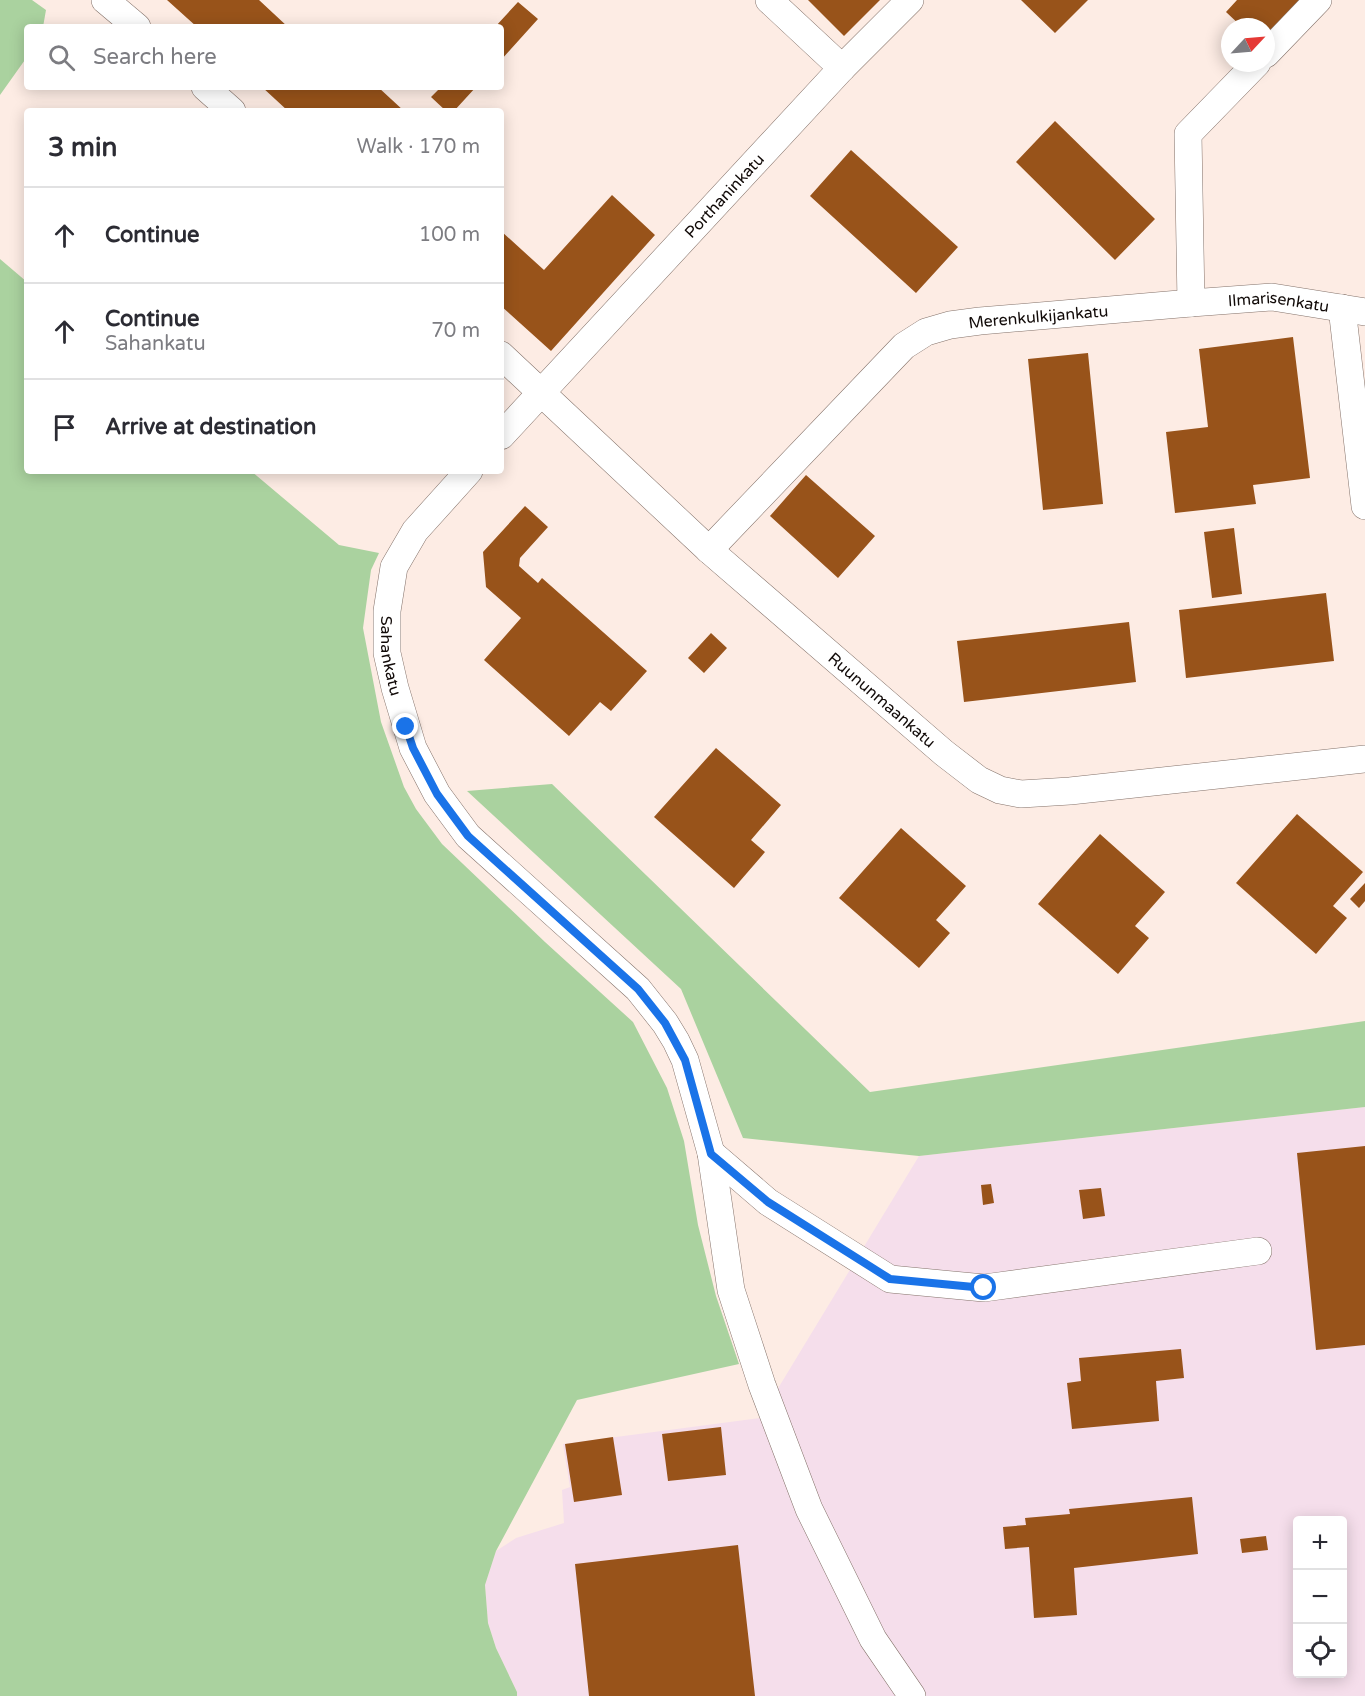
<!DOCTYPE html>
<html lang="en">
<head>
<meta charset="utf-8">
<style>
  :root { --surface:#fff; --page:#f7f7f7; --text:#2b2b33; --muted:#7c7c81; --line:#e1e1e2 }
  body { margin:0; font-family:"Varela Round",sans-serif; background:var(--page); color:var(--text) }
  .controls { position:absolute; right:18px; bottom:18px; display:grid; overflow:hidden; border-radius:6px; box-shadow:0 3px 15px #0003 }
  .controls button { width:54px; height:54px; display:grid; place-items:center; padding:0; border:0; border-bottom:2px solid var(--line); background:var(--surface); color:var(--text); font:30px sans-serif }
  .compass { position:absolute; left:1221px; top:18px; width:54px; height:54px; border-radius:50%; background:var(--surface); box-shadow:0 3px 15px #0003; rotate:64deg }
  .stop { position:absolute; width:18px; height:18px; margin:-14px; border:4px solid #1a73e8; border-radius:50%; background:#fff }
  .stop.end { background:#1a73e8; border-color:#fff; box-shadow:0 2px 6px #0008 }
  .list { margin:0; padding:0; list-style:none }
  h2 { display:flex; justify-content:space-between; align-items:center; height:78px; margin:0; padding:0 24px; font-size:26px }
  h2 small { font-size:20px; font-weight:400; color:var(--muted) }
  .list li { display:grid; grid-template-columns:39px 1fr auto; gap:18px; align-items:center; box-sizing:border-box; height:96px; padding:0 24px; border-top:2px solid var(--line) }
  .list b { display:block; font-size:22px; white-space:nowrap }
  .list p { margin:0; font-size:20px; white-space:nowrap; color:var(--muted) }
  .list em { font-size:20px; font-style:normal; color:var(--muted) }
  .icon { flex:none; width:33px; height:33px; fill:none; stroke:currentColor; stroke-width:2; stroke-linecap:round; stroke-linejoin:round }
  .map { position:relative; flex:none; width:1365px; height:1696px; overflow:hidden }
  .search { position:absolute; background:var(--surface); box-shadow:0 3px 15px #0003; left:24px; top:24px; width:480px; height:66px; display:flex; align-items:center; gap:15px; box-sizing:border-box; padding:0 21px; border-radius:6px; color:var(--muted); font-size:22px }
  .panel { position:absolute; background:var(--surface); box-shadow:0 3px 15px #0003; left:24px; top:108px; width:480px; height:366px; border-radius:6px }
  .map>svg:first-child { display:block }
  .industrial { fill:#f5deeb; fill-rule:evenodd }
  .green { fill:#aad29f }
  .building { fill:#98531a }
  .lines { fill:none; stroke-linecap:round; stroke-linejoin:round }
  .street-casing { stroke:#84726a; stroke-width:28 }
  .street { stroke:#fff; stroke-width:27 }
  .route { stroke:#1a73e8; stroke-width:8 }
  .labels { text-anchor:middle; stroke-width:4.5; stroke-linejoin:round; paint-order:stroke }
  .street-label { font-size:16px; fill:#110a08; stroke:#fdfdfd }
</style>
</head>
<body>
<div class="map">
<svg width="1365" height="1696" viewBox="0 0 1365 1696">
  <rect width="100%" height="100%" fill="#fdece4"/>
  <path class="industrial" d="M1365,1107v589h-848v-4l-21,-44 -8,-25 -3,-38 11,-34 20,-13 48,-15 -2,-33 8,-3 -7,-43 197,-26 159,-262zM1298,1520h44v154h-44z"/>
  <path class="green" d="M0,0h32l14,10 -3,17h-16v30l-27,38z
    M0,259l27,23v189h224l88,74 40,8 -8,17 -8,58 18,94 23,65 12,22 26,35 103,98 88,80 34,66 17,53 14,84 18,71 23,68 -162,36 -81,151 -11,34 3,38 8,25 21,44v4h-517z
    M552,784l318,308 495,-71v86l-446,49 -176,-18 -62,-149 -214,-198z"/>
  <path class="building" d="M167,0h92l29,27h-91z
    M808,0h72l-36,36z
    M1021,0h67l-33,33z
    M1237,0h68l-39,40v-13h-24l-16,-15z
    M518,2l20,17 -37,41v-33h-6z
    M262,87h116l26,24h-116z
    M441,87h35l-22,24h-8l-15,-14z
    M1055,121l100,98 -40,41 -99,-98z
    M851,150l107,97 -42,46 -106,-97z
    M612,195l43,40 -104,116 -50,-45v-75l43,39z
    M1293,337l17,141 -57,7 3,19 -81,9 -9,-81 42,-5 -9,-78z
    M1088,353l15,151 -60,6 -15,-151z
    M806,475l69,61 -37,42 -68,-62z
    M525,506l23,21 -28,31 -1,8 19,17 4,-5 105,93 -36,40 -11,-9 -31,34 -85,-76 37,-42 -35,-31 -3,-35z
    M1234,528l8,66 -30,4 -8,-66z
    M1326,593l8,68 -148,17 -7,-68z
    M1129,622l7,60 -172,20 -7,-61z
    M711,633l16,15 -23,25 -16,-15z
    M716,748l65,57 -30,35 14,12 -31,36 -80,-71z
    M1297,814l66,58 -30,34 14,12 -31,36 -80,-71z
    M901,828l65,58 -30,34 14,13 -31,35 -80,-70z
    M1100,834l65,58 -30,34 14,12 -31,36 -80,-70z
    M1365,883v18l-6,7 -9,-9z
    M1365,1146v199l-49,5 -19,-197z
    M991,1184l3,19 -11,2 -2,-20z
    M1101,1188l4,28 -22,3 -4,-29z
    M1181,1349l3,29 -28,3 3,40 -87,8 -5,-46 14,-2 -2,-23z
    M721,1427l5,48 -58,6 -6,-47z
    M613,1437l9,58 -48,7 -9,-58z
    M1192,1497l6,57 -124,14 3,47 -43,3 -5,-71 -24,2 -2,-22 23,-2 -1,-7 45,-4 -1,-5z
    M1266,1536l2,14 -26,3 -2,-14z
    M738,1545l17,151h-166l-14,-132z"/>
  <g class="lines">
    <g class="street-casing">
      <g id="street">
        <path d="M105,0l32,27"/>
        <path d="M769,0l73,68"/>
        <path d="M1266,54l52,-54"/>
        <path d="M205,87l27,24"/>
        <path id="s1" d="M1191,303l81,-6 93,15"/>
        <path d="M1342,308l23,198"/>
        <path id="s2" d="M501,355l208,195 235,203 35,27 21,10 21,4 49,-3 295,-32"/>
        <path id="s3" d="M501,436l341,-368 68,-68"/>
        <path id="s4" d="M469,471l-54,60 -21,36 -7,44v42l8,35 18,60 24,46 31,42 170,153 27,34 11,18 9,19 26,93 20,137 31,95 47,124 64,130 39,57"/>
        <path id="s5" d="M709,550l195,-204 22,-14 24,-7 30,-4 211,-18 -3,-169 69,-71"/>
        <path d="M711,1153l57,49 122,77 94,9 274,-37"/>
      </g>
    </g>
    <use href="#street" class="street"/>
  </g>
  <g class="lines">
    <path class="route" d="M406,727l7,21 24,46 31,42 170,153 27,34 20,37 26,94 57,48 122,77 94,9"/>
  </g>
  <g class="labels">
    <g class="street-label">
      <text dy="6" stroke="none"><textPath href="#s3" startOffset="328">Porthaninkatu</textPath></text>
      <text dy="6" stroke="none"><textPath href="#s1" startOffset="88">Ilmarisenkatu</textPath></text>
      <text dy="6" stroke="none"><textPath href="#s5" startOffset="422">Merenkulkijankatu</textPath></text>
      <text dy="6" stroke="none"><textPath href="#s4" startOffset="212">Sahankatu</textPath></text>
      <text dy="6" stroke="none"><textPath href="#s2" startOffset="514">Ruununmaankatu</textPath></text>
    </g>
  </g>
</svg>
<div class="controls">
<button>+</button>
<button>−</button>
<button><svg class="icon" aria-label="locate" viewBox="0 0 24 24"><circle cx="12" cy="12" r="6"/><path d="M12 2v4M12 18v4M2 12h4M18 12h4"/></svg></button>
</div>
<svg class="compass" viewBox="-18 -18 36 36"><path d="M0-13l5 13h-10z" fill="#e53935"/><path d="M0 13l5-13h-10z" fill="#7c7c81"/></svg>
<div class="stop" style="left:984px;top:1288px"></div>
<div class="stop end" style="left:406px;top:727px"></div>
<div class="search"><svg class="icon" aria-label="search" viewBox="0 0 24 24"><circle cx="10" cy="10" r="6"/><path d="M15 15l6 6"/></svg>Search here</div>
<section class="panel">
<h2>3 min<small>Walk · 170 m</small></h2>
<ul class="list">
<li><svg class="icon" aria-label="ahead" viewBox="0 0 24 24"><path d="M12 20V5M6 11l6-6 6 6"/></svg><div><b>Continue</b></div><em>100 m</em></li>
<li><svg class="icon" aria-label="ahead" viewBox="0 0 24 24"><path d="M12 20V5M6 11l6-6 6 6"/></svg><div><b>Continue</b><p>Sahankatu</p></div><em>70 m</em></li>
<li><svg class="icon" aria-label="arrive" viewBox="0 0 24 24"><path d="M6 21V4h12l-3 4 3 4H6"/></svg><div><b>Arrive at destination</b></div></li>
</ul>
</section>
</div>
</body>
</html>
